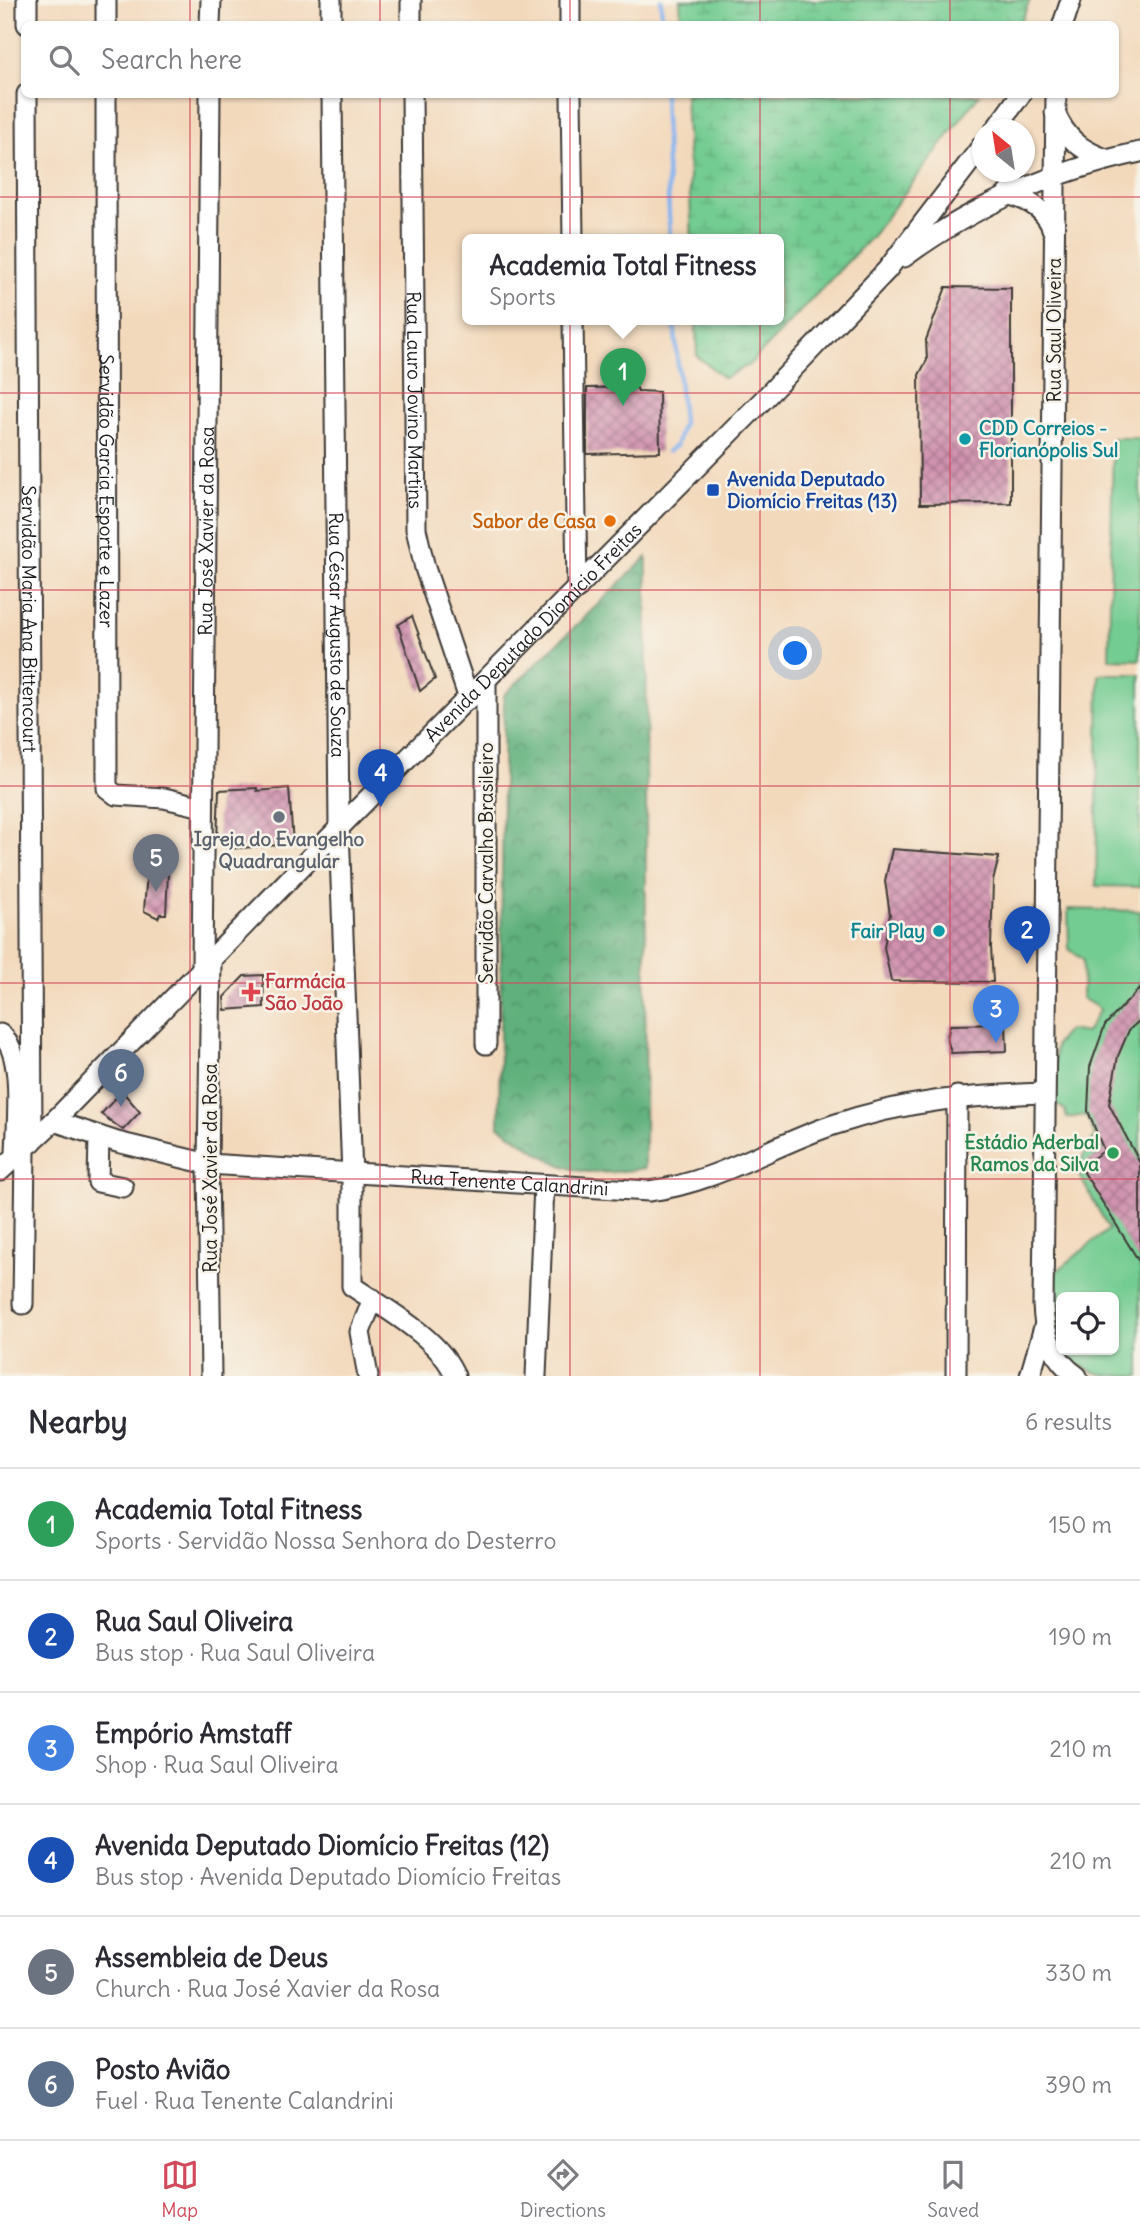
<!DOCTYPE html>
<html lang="en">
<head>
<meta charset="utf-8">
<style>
  :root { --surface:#fff; --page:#f2f2f3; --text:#2b2b33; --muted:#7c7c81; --line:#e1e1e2; --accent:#d1495b }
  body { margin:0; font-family:Delius,sans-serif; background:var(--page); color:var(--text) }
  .controls { position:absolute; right:21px; bottom:21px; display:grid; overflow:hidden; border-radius:10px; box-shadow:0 2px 5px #0004 }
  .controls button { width:63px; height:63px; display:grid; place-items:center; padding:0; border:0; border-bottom:2px solid var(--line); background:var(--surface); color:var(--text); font:35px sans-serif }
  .compass { position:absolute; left:972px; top:119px; width:63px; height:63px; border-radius:50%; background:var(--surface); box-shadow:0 2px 5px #0004; rotate:330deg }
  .you { position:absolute; left:796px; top:654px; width:24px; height:24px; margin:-18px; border:5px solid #fff; border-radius:50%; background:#1a73e8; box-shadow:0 0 0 10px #1a73e833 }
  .badge { display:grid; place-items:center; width:46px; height:46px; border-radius:50%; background:var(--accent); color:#fff; font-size:23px; font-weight:700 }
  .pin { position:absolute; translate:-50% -58px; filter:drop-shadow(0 2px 4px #0008) }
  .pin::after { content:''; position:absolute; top:37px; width:24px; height:21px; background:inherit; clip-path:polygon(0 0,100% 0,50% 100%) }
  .popup { position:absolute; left:462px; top:234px; width:322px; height:91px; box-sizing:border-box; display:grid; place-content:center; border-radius:10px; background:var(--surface); filter:drop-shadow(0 2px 5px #0005); font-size:23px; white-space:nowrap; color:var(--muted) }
  .popup b { font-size:26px; color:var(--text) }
  .popup::after { content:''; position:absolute; left:50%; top:100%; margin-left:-14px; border:14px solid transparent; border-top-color:var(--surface) }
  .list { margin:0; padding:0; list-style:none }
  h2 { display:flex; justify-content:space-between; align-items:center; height:91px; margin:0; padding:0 28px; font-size:30px }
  h2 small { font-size:23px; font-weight:400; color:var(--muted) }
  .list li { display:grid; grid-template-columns:46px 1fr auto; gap:21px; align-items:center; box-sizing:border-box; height:112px; padding:0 28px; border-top:2px solid var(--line) }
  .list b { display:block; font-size:26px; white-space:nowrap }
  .list p { margin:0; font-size:23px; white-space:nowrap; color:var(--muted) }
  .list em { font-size:23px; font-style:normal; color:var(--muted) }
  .icon { flex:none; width:38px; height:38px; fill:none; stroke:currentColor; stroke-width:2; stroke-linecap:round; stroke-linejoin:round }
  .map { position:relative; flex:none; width:1140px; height:1376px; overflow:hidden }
  .search { position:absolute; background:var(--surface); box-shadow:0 2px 5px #0004; left:21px; right:21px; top:21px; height:77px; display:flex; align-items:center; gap:18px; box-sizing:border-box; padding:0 24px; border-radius:10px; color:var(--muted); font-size:26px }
  .sheet { height:763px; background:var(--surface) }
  nav { display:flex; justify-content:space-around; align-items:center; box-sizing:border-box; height:98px; border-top:2px solid var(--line); background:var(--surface); font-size:19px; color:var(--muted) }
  nav a { display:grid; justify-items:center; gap:4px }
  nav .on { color:var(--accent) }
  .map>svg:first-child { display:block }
  .forest { fill:url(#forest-crowns); stroke:#3d664c; stroke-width:2 }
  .wetland { fill:url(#wetland-marsh); stroke:#487457; stroke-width:2 }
  .green { fill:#73cc92; stroke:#487457; stroke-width:2 }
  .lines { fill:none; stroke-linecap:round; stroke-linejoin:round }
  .stream { stroke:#84b4ef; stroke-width:4.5 }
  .building { fill:url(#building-cross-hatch) }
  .minor-casing { stroke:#3c3834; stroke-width:23 }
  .minor { stroke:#fff; stroke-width:19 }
  .grid { fill:none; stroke:#d1495b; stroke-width:2; stroke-opacity:0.55 }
  .culture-dot { fill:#0f9aa8; stroke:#f7f3e8; stroke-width:2.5 }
  .transit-dot { fill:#1a4fb4; stroke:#f7f3e8; stroke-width:2.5 }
  .food-dot { fill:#e8710a; stroke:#f7f3e8; stroke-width:2.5 }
  .worship-dot { fill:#6b7280; stroke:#f7f3e8; stroke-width:2.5 }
  .health-dot { fill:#e0444e; stroke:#f7f3e8; stroke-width:2.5 }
  .leisure-dot { fill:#2e9e5b; stroke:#f7f3e8; stroke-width:2.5 }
  .labels { text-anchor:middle; stroke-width:5; stroke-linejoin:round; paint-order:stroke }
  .street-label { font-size:19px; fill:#1c1c1c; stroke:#f7f3e8 }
  .culture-label { font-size:19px; font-weight:bold; fill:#0d838f; stroke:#f7f3e8; text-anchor:start }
  .transit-label { font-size:19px; font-weight:bold; fill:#164399; stroke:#f7f3e8; text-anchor:start }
  .food-label { font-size:19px; font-weight:bold; fill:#c56008; stroke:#f7f3e8; text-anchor:end }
  .worship-label { font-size:19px; font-weight:bold; fill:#5b616d; stroke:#f7f3e8 }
  .health-label { font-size:19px; font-weight:bold; fill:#be3a42; stroke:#f7f3e8; text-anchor:start }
  .leisure-label { font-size:19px; font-weight:bold; fill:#27864d; stroke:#f7f3e8; text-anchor:end }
</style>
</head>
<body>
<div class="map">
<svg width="1140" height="1376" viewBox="0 0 1140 1376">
  <defs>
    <pattern id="forest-crowns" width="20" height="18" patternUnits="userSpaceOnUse" patternTransform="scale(1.75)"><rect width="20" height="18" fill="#5eb07c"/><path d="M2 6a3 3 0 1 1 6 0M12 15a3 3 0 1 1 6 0" fill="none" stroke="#4d8e65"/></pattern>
    <pattern id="wetland-marsh" width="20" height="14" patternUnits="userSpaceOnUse" patternTransform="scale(1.75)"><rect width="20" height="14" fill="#73cc92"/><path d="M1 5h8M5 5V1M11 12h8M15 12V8" fill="none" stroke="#63af7d"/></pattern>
    <pattern id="building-cross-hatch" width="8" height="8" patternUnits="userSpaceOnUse" patternTransform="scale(1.75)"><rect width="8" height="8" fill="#d092af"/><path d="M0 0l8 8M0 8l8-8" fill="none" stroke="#a8768e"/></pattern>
  </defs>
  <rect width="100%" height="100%" fill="#f7f3e8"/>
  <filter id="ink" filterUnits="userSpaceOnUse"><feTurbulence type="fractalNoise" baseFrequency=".0143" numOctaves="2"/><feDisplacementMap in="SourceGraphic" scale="14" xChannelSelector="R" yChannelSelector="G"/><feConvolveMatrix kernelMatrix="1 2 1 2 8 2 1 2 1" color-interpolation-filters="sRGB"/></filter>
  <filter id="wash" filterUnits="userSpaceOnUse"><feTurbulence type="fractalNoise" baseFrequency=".00686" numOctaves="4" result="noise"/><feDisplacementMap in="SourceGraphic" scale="28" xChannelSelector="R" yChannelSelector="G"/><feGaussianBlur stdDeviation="1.57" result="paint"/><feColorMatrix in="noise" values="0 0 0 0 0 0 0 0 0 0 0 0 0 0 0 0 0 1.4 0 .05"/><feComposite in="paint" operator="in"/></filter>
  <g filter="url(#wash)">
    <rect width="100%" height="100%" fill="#f3d9bc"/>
    <path class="forest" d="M647,557l-2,611c-75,13 -87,-2 -146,-42l5,-431z"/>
    <path class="wetland" d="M680,0h350l-10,24h-339z
      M685,95v-1l294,1 -107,141 -123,129 -25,13 -27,-22 -1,-36h83v-80h-87z"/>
    <path class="green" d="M1113,438h27v222l-31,-1z
      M1099,674h41v213l-44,-1z
      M1068,909l72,2v465c-36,0 -54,0 -76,-26h50v-53h-53v46l-9,-35v-33l57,-46 -33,-60 19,-33 -9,-21 -19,3 -2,-8 -14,-9 5,-57 12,-14 18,3 14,-24 -18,-11 1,-38 -14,-11z"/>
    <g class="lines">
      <path class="stream" d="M661,0l1,24
        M664,94l6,146
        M668,451l8,-5 7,-23 -9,-103"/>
    </g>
    <g id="blocks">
      <path class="building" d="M946,287l65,1v215l-91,1 -1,-129 8,-15 -1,-20z
        M636,387l2,4 21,1 1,60 -73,2v-66z
        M412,616l23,63 -15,12 -22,-66z
        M257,788v3l32,-3 4,56 -66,5 -1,-10 -9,1 2,-50z
        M892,849l107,8 -6,24 -2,66 2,35 -102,-1 -7,-34 6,-33 -5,-33z
        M147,872l21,1 -2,41h-6l-2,4 -14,-7z
        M263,975l1,32 -39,3 -1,-13 20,-21z
        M1140,988v32l-11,10 -11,26 -9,48 31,59v100l-60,-97 24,-15 -16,-40 2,-44 15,-42z
        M1006,1024l1,27 -56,2 -4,-15 3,-13z
        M122,1091l18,21 -17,18 -22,-16z"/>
    </g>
  </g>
  <g filter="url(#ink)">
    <use href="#blocks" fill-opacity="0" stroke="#3c3834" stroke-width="2"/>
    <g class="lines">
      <g class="minor-casing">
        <g id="minor">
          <path d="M106,0v24"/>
          <path d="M331,0v24"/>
          <path d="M411,0v24"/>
          <path d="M570,0v24"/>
          <path d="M27,24v-24"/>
          <path d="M210,24l1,-24"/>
          <path d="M1063,24l8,-24"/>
          <path id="s1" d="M27,94l5,1048"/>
          <path id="s2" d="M106,94l1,694 9,7 48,3 39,9"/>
          <path id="s3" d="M332,94l7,734 13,347v111c32,22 89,53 103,90"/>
          <path id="s4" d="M412,94l4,435 9,39 44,131"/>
          <path d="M571,94l2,146"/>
          <path d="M1056,94l-13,1211c1,29 9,54 34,71"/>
          <path d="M1055,113c11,25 25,37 51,46"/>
          <path d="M995,130l26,-36"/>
          <path d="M1007,194c20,5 40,16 46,37"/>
          <path d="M904,257c72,-53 149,-86 236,-105"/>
          <path d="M573,320l4,269"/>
          <path d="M486,682v362"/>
          <path id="s5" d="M202,969l8,-875"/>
          <path d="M0,1034c26,18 16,92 16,123"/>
          <path id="s6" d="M54,1121l63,21 91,22 441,27c67,-8 121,-45 184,-66 74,-25 133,-29 210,-32"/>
          <path d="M99,1136l-1,46 25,5"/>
          <path id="s7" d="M0,1171l54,-50 285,-293 424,-428 124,-130 95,-124"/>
          <path d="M23,1304l2,-155"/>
          <path d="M211,1376l-3,-212 3,-204"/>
          <path d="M368,1376l-8,-44 13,-33"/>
          <path d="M536,1376l8,-191"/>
          <path d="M956,1376l1,-280"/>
          <path d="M1030,1376l14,-49"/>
        </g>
      </g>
      <use href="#minor" class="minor"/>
    </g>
  </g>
  <path class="grid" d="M190,0v24M380,0v24M570,0v24M760,0v24M950,0v24M190,94v1282M380,94v1282M570,94v1282M760,94v1282M950,94v1282M0,197h1140M0,393h1140M0,590h1140M0,786h1140M0,983h1140M0,1179h1140"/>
  <g class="culture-dot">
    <circle cx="965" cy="439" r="7"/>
    <circle cx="939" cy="931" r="7"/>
  </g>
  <rect class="transit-dot" x="706" y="483" width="14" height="14" rx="3.5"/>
  <circle class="food-dot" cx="610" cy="521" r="7"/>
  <circle class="worship-dot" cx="279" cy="817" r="7"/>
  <path class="health-dot" d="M247.5 981.5h7v7h7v7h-7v7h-7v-7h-7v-7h7z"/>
  <circle class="leisure-dot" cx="1113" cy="1153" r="7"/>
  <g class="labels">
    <g class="street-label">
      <text transform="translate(1054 330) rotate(-90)" y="7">Rua Saul Oliveira</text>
      <text dy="7" stroke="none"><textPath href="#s4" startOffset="306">Rua Lauro Jovino Martins</textPath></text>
      <text dy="7" stroke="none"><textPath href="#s2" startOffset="397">Servidão Garcia Esporte e Lazer</textPath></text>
      <text dy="7" stroke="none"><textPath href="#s5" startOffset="438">Rua José Xavier da Rosa</textPath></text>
      <text dy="7" stroke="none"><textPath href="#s1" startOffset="525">Servidão Maria Ana Bittencourt</textPath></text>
      <text dy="7" stroke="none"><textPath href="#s7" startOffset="758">Avenida Deputado Diomício Freitas</textPath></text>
      <text dy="7" stroke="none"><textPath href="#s3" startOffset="541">Rua César Augusto de Souza</textPath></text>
      <text transform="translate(486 863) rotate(-90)" y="7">Servidão Carvalho Brasileiro</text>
      <text transform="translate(210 1168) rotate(-90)" y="7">Rua José Xavier da Rosa</text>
      <text dy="7" stroke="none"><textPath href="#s6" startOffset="462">Rua Tenente Calandrini</textPath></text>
    </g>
    <g class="culture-label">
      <text x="979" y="435">CDD Correios -<tspan x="979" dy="22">Florianópolis Sul</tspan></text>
      <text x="925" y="938" text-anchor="end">Fair Play</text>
    </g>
    <g class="transit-label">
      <text x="727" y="486">Avenida Deputado<tspan x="727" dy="22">Diomício Freitas (13)</tspan></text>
    </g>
    <g class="food-label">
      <text x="596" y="528">Sabor de Casa</text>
    </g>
    <g class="worship-label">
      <text x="279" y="846">Igreja do Evangelho<tspan x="279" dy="22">Quadrangular</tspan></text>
    </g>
    <g class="health-label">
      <text x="265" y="988">Farmácia<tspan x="265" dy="22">São João</tspan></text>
    </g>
    <g class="leisure-label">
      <text x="1099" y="1149">Estádio Aderbal<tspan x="1099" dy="22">Ramos da Silva</tspan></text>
    </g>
  </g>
</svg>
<div class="controls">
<button><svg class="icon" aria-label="locate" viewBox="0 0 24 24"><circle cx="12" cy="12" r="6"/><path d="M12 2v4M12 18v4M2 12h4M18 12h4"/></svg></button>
</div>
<svg class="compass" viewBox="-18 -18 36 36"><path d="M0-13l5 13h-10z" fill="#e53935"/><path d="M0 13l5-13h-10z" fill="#7c7c81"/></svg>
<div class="you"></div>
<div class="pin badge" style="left:623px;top:406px;background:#2e9e5b">1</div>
<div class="popup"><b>Academia Total Fitness</b>Sports</div>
<div class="pin badge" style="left:1027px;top:964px;background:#1a4fb4">2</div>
<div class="pin badge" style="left:996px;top:1043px;background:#3f7fe0">3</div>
<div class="pin badge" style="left:381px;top:807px;background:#1a4fb4">4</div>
<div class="pin badge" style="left:156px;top:892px;background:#6b7280">5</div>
<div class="pin badge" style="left:121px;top:1107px;background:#5c6f8a">6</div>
<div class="search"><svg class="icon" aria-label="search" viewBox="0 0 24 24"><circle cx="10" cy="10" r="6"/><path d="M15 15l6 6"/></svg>Search here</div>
</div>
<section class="sheet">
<h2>Nearby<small>6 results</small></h2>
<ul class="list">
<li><span class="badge" style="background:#2e9e5b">1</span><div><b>Academia Total Fitness</b><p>Sports · Servidão Nossa Senhora do Desterro</p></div><em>150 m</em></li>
<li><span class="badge" style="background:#1a4fb4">2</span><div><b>Rua Saul Oliveira</b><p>Bus stop · Rua Saul Oliveira</p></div><em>190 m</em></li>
<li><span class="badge" style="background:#3f7fe0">3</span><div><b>Empório Amstaff</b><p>Shop · Rua Saul Oliveira</p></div><em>210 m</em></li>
<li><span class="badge" style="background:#1a4fb4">4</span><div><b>Avenida Deputado Diomício Freitas (12)</b><p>Bus stop · Avenida Deputado Diomício Freitas</p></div><em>210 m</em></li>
<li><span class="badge" style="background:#6b7280">5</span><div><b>Assembleia de Deus</b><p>Church · Rua José Xavier da Rosa</p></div><em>330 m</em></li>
<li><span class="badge" style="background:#5c6f8a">6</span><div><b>Posto Avião</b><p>Fuel · Rua Tenente Calandrini</p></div><em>390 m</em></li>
</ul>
</section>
<nav>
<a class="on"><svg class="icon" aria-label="map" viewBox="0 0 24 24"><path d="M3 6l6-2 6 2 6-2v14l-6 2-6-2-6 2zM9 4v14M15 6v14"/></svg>Map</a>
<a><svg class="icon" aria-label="directions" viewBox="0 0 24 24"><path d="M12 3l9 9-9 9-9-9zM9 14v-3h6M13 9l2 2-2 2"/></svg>Directions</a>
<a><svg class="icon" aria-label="saved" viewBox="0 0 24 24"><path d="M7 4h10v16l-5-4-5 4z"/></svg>Saved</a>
</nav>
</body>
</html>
